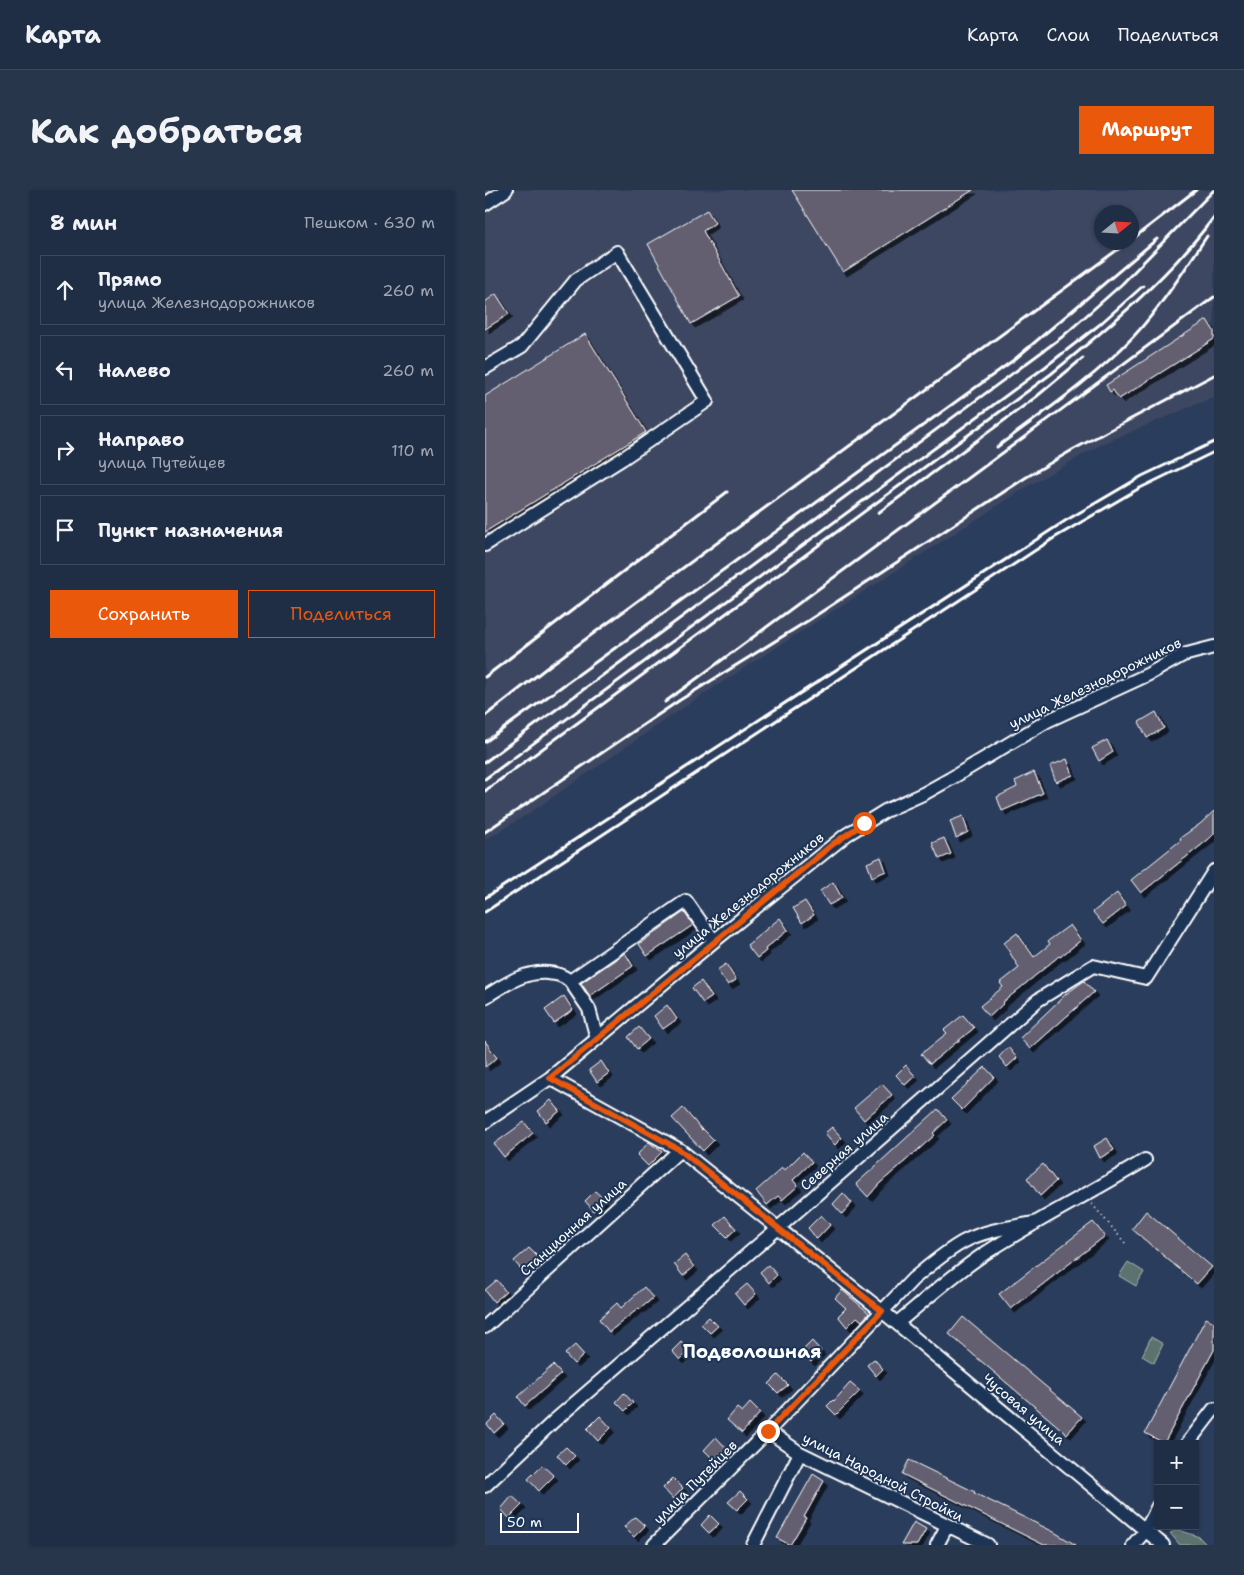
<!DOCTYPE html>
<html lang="ru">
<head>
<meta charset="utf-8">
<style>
  :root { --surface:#202e45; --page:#28364c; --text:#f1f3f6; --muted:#a2a8b3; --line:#3d4a5e; --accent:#ea580c }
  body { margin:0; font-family:"Shantell Sans",sans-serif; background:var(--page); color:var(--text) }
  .controls { position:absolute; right:15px; bottom:15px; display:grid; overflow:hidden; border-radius:0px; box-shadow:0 1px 4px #0004 }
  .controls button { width:45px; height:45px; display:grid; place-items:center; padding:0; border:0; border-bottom:1px solid var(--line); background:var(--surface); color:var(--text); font:25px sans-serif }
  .compass { position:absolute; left:609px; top:15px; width:45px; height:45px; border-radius:50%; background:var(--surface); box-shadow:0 1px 4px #0004; rotate:72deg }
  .scale { position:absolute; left:15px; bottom:12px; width:79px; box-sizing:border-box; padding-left:5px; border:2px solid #fff; border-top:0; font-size:14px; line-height:18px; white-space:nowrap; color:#fff; -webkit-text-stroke:4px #1d3557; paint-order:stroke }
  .stop { position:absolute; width:15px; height:15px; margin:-11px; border:4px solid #ea580c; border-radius:50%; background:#fff }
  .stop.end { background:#ea580c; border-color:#fff; box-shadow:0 1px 5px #0008 }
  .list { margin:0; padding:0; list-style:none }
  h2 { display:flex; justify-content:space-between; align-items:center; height:65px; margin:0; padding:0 20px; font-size:21px }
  h2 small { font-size:16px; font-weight:400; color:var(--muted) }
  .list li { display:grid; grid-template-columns:32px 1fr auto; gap:15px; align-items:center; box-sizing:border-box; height:70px; margin:0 10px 10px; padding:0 10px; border:1px solid var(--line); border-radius:0px }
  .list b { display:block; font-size:19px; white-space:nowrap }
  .list p { margin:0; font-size:16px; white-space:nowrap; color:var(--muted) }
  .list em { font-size:16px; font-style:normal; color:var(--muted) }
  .actions { display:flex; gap:10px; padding:15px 20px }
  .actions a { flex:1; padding:11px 0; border:1px solid var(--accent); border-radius:0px; text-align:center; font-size:18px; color:var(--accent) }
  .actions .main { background:var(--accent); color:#fff }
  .icon { flex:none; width:28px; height:28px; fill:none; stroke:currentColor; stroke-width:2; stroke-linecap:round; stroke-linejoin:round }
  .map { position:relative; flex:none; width:729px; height:1355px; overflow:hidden; border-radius:0px }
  header { display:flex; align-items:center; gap:30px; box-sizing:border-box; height:70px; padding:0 25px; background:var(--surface); border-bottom:1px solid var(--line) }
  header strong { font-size:24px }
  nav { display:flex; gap:28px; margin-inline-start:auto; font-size:18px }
  .intro { display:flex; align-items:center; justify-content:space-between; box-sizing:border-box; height:120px; padding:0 30px }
  h1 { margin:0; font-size:35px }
  .button { padding:12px 22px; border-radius:0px; background:var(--accent); color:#fff; font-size:18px; font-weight:700 }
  main { display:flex; gap:30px; padding:0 30px }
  aside { flex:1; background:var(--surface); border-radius:0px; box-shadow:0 1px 4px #0004 }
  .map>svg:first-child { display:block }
  .built { fill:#3c4762; fill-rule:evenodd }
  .green { fill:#5c726e; stroke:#aeb8b6 }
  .building { fill:#635e70; stroke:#fff; filter:url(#shadow) }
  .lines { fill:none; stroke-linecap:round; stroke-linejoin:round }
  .minor-casing { stroke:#fff; stroke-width:16 }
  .path { stroke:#fff; stroke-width:2; stroke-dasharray:1 4; stroke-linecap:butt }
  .minor { stroke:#1d3557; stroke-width:12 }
  .rail { stroke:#fff; stroke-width:3 }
  .route { stroke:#ea580c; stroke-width:6 }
  .labels { text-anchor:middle; stroke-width:4; stroke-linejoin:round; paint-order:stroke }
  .street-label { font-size:14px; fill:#fff; stroke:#1d3557 }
  .district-label { font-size:19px; font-weight:bold; fill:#fff; stroke:#1d3557 }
</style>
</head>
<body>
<header>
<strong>Карта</strong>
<nav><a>Карта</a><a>Слои</a><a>Поделиться</a></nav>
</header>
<div class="intro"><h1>Как добраться</h1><a class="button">Маршрут</a></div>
<main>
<aside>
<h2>8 мин<small>Пешком · 630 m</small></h2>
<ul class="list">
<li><svg class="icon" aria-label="ahead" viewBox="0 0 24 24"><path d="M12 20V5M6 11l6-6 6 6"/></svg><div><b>Прямо</b><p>улица Железнодорожников</p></div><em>260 m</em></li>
<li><svg class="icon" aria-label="left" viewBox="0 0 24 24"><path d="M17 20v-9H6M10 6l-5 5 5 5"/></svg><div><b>Налево</b></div><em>260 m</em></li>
<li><svg class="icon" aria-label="right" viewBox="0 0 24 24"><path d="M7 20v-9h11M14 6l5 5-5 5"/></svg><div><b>Направо</b><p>улица Путейцев</p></div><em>110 m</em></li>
<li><svg class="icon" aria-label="arrive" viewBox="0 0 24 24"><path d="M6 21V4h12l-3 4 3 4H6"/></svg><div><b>Пункт назначения</b></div></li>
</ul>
<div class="actions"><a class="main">Сохранить</a><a>Поделиться</a></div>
</aside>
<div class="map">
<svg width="729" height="1355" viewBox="0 0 729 1355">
  <defs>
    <filter id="shadow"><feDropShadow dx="4" dy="4" stdDeviation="0" flood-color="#0009"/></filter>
  </defs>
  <rect width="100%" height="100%" fill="#2b3d5c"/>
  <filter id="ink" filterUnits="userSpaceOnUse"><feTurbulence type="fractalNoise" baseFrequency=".02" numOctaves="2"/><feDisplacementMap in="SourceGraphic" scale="10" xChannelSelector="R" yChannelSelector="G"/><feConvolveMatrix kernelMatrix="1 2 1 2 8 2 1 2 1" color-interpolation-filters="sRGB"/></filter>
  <g filter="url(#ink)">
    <path class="built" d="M0,0h729v207l-112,47 -72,41 -334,214 -168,115 -43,26zM616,22h30v30h-30z"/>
    <path class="green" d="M643,1072l16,10 -8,14 -17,-10z
      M666,1147l12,7 -9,19 -12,-7z
      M694,1340l20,7 8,8h-27l-10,-12z"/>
    <path class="building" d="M307,0h181l-130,82z
      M222,20l8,13 -12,8 36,65 -48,28 -43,-80z
      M11,104l13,20 -24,15v-27z
      M722,130l7,11v8l-95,60 -6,-9 -3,2 -4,-7z
      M100,144l61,98 -161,100v-136z
      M671,522l8,16 -17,10 -8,-16z
      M622,550l6,12 -14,9 -7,-13z
      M582,569l6,16 -17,7 -6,-16z
      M549,582l9,21 -41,18 -5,-14 20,-10 -2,-6z
      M729,621v23l-5,5 -68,54 -10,-13 50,-40 -1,-2 20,-14z
      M478,626l5,16 -12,6 -6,-17z
      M459,648l7,16 -12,5 -7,-16z
      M396,667l5,14 -14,6 -5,-14z
      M348,692l9,16 -13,7 -9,-14z
      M632,703l9,13 -23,18 -10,-12z
      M320,711l9,14 -12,8 -9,-15z
      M199,722l9,13 -46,31 -8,-12z
      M295,728l8,12 -23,19 1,2 -9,7 -10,-13z
      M585,735l11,15 -21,17 -1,-1 -57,47 1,1 -14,13 -9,-11 23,-19 -3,-4 19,-15 -15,-25 13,-10 17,24 16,-13 -2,-3z
      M140,763l8,13 -43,30 -9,-13z
      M241,774l10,16 -8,5 -11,-15z
      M216,791l11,16 -9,6 -11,-15z
      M599,791l10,11 -64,57 -10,-11 46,-44z
      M79,806l9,14 -19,13 -9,-13z
      M182,815l10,14 -14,10 -9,-13z
      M478,825l11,13 -44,36 -9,-10 26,-21 -3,-3z
      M154,837l10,12 -12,10 -9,-12z
      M0,851l12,17 -12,9z
      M523,857l9,11 -10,9 -8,-10z
      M116,871l8,12 -12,9 -8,-12z
      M421,875l9,11 -10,9 -9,-10z
      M500,877l9,10 -32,33 -11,-11z
      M397,894l10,11 -28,25 -10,-12z
      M66,910l9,11 -14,11 -8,-11z
      M198,918l19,22 1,-1 11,11 -11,11 -31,-33z
      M453,919l9,11 -14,13 2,2 -56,49 -11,13 -12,-13z
      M39,932l9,11 -29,24 -10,-13z
      M347,937l10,11 -7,7 -10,-12z
      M622,948l7,12 -14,8 -6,-12z
      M164,952l13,10 -14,14 -11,-11z
      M318,962l9,10 -19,18 5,6 -16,14 -4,-4 -11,9 -11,-14 26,-23 3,2z
      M558,974l13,17 -16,15 -13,-18z
      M110,1001l10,9 -11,11 -9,-10z
      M358,1003l9,10 -10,11 -9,-10z
      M661,1021l66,56 -15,17 -65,-55z
      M336,1025l9,10 -13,14 -9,-11z
      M240,1026l11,13 -9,8 -12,-12z
      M608,1032l12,14 -94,73 -12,-15z
      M44,1058l13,13 -16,14 -12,-14z
      M200,1065l9,12 -11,9 -9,-12z
      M283,1075l9,10 -8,8 -9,-11z
      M12,1090l9,12 -12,10 -9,-12z
      M262,1094l9,10 -12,11 -9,-11z
      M159,1097l9,11 -13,11 -1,-1 -30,24 -10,-13 18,-16 4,5z
      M357,1100l27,23 -7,8 -5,-4 -10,10 -9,-11 8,-8 -11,-10z
      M224,1127l9,9 -8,7 -9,-9z
      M478,1127l119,100 -15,17 -118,-100z
      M721,1128l8,4v28l-50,93 -19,-10z
      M327,1151l9,10 -10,11 -10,-10z
      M196,1152l8,9 -9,9 -8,-9z
      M90,1155l9,10 -10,9 -9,-10z
      M389,1169l9,10 -7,7 -9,-11z
      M68,1175l8,9 -36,32 -7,-9z
      M293,1185l10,10 -10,8 -9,-9z
      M365,1193l10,8 -24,24 -9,-9 6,-6 1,1z
      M139,1203l9,10 -8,8 -9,-9z
      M265,1213l10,10 -18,20 -15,-13 10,-12 5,4z
      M11,1225l8,9 -10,9 -7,-9z
      M115,1226l11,12 -13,13 -11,-12z
      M231,1247l10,11 -12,12 -10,-10z
      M81,1257l9,9 -9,9 -9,-10z
      M424,1270l66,32 -1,1 80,39 22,13h-32l-142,-71z
      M57,1275l12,11 -15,15 -11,-12z
      M328,1284l11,7 -20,36 2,1 -16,27 -13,-7z
      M188,1288l10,10 -10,11 -10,-11z
      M255,1301l8,8 -11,11 -9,-8z
      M27,1306l10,9 -13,13 -8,-9z
      M225,1325l9,9 -10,9 -8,-8z
      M150,1327l10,9 -11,11 -10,-10z
      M429,1332l12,7 -9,16h-16z"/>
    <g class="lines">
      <g class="minor-casing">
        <path id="minor" d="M0,14l21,-14
          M0,178l37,-22 54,-66 41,-28 90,149 -85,58 -137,86
          M0,807c20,-12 38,-26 63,-24 9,1 15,2 22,8
          M112,849l-8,-30 -19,-28 116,-80 28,40
          M65,888l130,72 202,161 281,234
          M0,932l65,-44 164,-137 132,-106 39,-24 40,-18 25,-14 97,-58 102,-47 34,-19 31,-8
          M412,1133c28,-23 59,-51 90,-71 51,-33 106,-60 158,-92
          M0,1137l195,-177
          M283,1241l32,22 188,92
          M702,1254l27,-35
          M0,1296l69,-65 223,-192 261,-229 55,-34 53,12 68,-107
          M169,1355l114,-114 145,-152c16,-13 32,-27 50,-37 22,-12 48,-15 72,-19
          M268,1355l47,-92
          M452,1355l10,-19
          M648,1355l13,-15 12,-24"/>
      </g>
      <path class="path" d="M607,1014l34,40"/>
      <use href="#minor" class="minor"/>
      <path class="rail" d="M646,50l65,-50
        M512,257c47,-35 96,-68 136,-110 27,-29 52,-68 74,-101
        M393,323l158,-116 47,-39
        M0,487l242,-185
        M180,512l549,-405
        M0,526l64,-50 579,-424
        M0,552l530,-383 142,-120
        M0,572l577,-425 60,-53 92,-94
        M0,589l560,-412 54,-42 44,-39
        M0,601l566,-417c59,-48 117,-96 163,-157
        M0,642l195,-132 129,-80 216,-142 49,-29 140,-74
        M0,708l580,-377 77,-45 72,-34
        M0,722l569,-374 84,-49 76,-37"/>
    </g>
  </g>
  <g class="lines" filter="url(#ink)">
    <path class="route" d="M283,1241l114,-120 -202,-161 -130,-72 283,-234 31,-21"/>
  </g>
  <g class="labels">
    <g class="street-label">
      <text transform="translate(610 493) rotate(-26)" y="5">улица Железнодорожников</text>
      <text transform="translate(263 705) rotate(-39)" y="5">улица Железнодорожников</text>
      <text transform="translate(359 961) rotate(-41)" y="5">Северная улица</text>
      <text transform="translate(88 1037) rotate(-42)" y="5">Станционная улица</text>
      <text transform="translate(539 1219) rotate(40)" y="5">Чусовая улица</text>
      <text transform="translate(398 1287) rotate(27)" y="5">улица Народной Стройки</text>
      <text transform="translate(210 1292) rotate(-45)" y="5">улица Путейцев</text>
    </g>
    <g class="district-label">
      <text x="267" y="1168">Подволошная</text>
    </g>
  </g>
</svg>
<div class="controls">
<button>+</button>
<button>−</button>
</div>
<svg class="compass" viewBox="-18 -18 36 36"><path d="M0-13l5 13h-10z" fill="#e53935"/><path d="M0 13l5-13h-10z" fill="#a2a8b3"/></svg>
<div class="scale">50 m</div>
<div class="stop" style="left:379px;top:633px"></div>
<div class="stop end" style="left:283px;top:1241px"></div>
</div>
</main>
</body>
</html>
